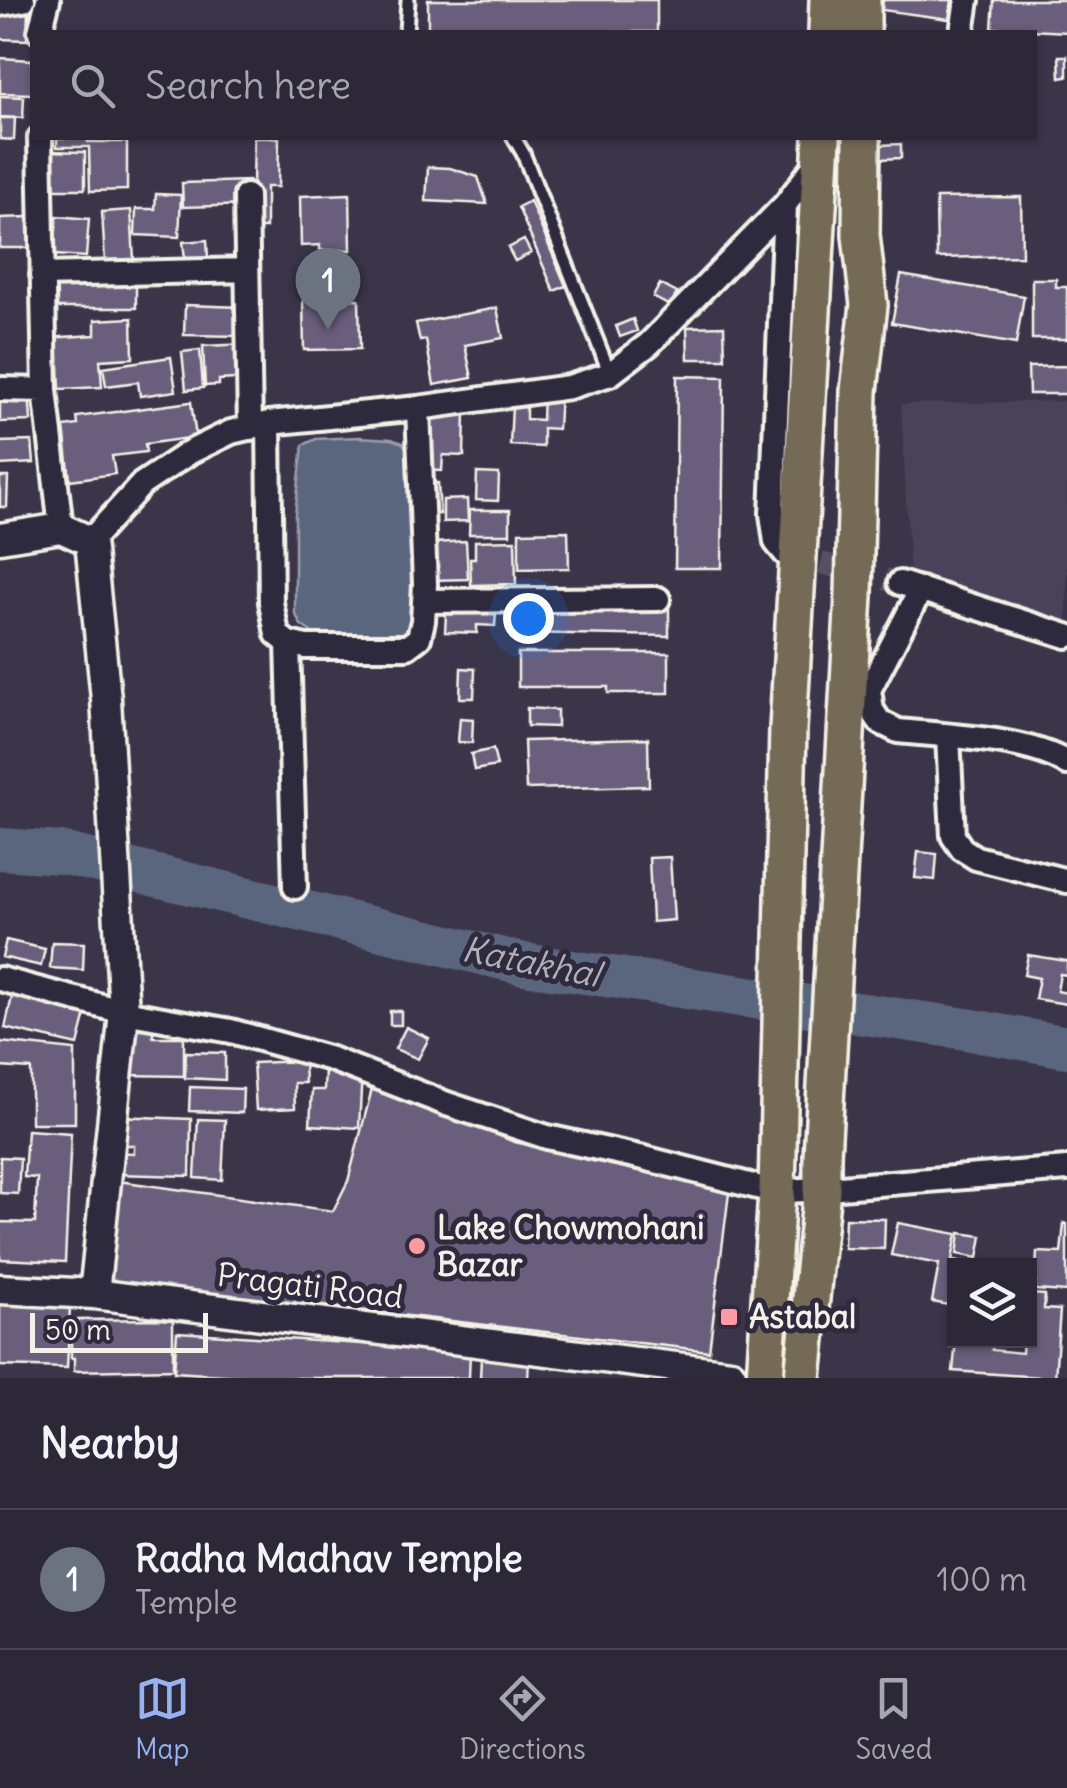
<!DOCTYPE html>
<html lang="en">
<head>
<meta charset="utf-8">
<style>
  :root { --surface:#2c2838; --page:#343040; --text:#f1f3f6; --muted:#a6a6ae; --line:#484453; --accent:#95b2f1 }
  body { margin:0; font-family:Delius,sans-serif; background:var(--page); color:var(--text) }
  .controls { position:absolute; right:30px; bottom:30px; display:grid; overflow:hidden; border-radius:0px; box-shadow:0 2px 8px #0004 }
  .controls button { width:90px; height:90px; display:grid; place-items:center; padding:0; border:0; border-bottom:2px solid var(--line); background:var(--surface); color:var(--text); font:50px sans-serif }
  .scale { position:absolute; left:30px; bottom:25px; width:178px; box-sizing:border-box; padding-left:10px; border:5px solid #f4f1e8; border-top:0; font-size:28px; line-height:35px; white-space:nowrap; color:#f4f1e8; -webkit-text-stroke:8px #2f2a3d; paint-order:stroke }
  .you { position:absolute; left:528px; top:618px; width:35px; height:35px; margin:-25px; border:8px solid #fff; border-radius:50%; background:#1a73e8; box-shadow:0 0 0 15px #1a73e833 }
  .badge { display:grid; place-items:center; width:65px; height:65px; border-radius:50%; background:var(--accent); color:#fff; font-size:32px; font-weight:700 }
  .pin { position:absolute; translate:-50% -82px; filter:drop-shadow(0 2px 5px #0008) }
  .pin::after { content:''; position:absolute; top:52px; width:35px; height:30px; background:inherit; clip-path:polygon(0 0,100% 0,50% 100%) }
  .list { margin:0; padding:0; list-style:none }
  h2 { display:flex; justify-content:space-between; align-items:center; height:130px; margin:0; padding:0 40px; font-size:42px }
  h2 small { font-size:32px; font-weight:400; color:var(--muted) }
  .list li { display:grid; grid-template-columns:65px 1fr auto; gap:30px; align-items:center; box-sizing:border-box; height:140px; padding:0 40px; border-top:2px solid var(--line) }
  .list b { display:block; font-size:38px; white-space:nowrap }
  .list p { margin:0; font-size:32px; white-space:nowrap; color:var(--muted) }
  .list em { font-size:32px; font-style:normal; color:var(--muted) }
  .icon { flex:none; width:55px; height:55px; fill:none; stroke:currentColor; stroke-width:2; stroke-linecap:round; stroke-linejoin:round }
  .map { position:relative; flex:none; width:1067px; height:1378px; overflow:hidden }
  .search { position:absolute; background:var(--surface); box-shadow:0 2px 8px #0004; left:30px; right:30px; top:30px; height:110px; display:flex; align-items:center; gap:25px; box-sizing:border-box; padding:0 35px; border-radius:0px; color:var(--muted); font-size:38px }
  .sheet { height:270px; background:var(--surface) }
  nav { display:flex; justify-content:space-around; align-items:center; box-sizing:border-box; height:140px; border-top:2px solid var(--line); background:var(--surface); font-size:28px; color:var(--muted) }
  nav a { display:grid; justify-items:center; gap:5px }
  nav .on { color:var(--accent) }
  .map>svg:first-child { display:block }
  .built { fill:#494259 }
  .water { fill:#5a667e; stroke:#989ea8; stroke-width:2.5 }
  .lines { fill:none; stroke-linecap:round; stroke-linejoin:round }
  .river { stroke:#5a667e; stroke-width:42 }
  .building { fill:#695f7c; stroke:#f4f1e8; stroke-width:2.5 }
  .minor-tunnel { stroke:#575162; stroke-width:22; stroke-dasharray:22 11; stroke-linecap:butt }
  .service-casing { stroke:#f4f1e8; stroke-width:19 }
  .minor-casing { stroke:#f4f1e8; stroke-width:30 }
  .tertiary-casing { stroke:#f4f1e8; stroke-width:35 }
  .primary-casing { stroke:#f4f1e8; stroke-width:42 }
  .service { stroke:#2f2a3d; stroke-width:11 }
  .minor { stroke:#2f2a3d; stroke-width:22 }
  .tertiary { stroke:#2f2a3d; stroke-width:28 }
  .primary { stroke:#746b55; stroke-width:35 }
  .poi-dot { fill:#ff9aa2; stroke:#2f2a3d; stroke-width:4 }
  .labels { text-anchor:middle; stroke-width:10; stroke-linejoin:round; paint-order:stroke }
  .poi-label { font-size:32px; font-weight:bold; fill:#f4f1e8; stroke:#2f2a3d; text-anchor:start }
  .street-label { font-size:32px; fill:#f4f1e8; stroke:#2f2a3d }
  .water-label { font-size:35px; font-style:italic; fill:#afb2b8; stroke:#2f2a3d }
</style>
</head>
<body>
<div class="map">
<svg width="1067" height="1378" viewBox="0 0 1067 1378">
  <rect width="100%" height="100%" fill="#3b354a"/>
  <filter id="ink" filterUnits="userSpaceOnUse"><feTurbulence type="fractalNoise" baseFrequency=".01" numOctaves="2"/><feDisplacementMap in="SourceGraphic" scale="20" xChannelSelector="R" yChannelSelector="G"/><feConvolveMatrix kernelMatrix="1 2 1 2 8 2 1 2 1" color-interpolation-filters="sRGB"/></filter>
  <g filter="url(#ink)">
    <path class="built" d="M1067,401v224l-157,-47 -9,-174z"/>
    <path class="water" d="M358,437l33,2 12,4 10,16 3,155 -4,14 -9,9 -89,-3 -13,-9 -6,-12v-99l8,-69 13,-6z"/>
    <g class="lines">
      <path class="river" d="M0,849l61,4 463,111 442,65 101,18"/>
    </g>
    <path class="building" d="M428,0h229v32h-229z
      M883,0h69l-3,19 -67,-9z
      M994,0h73v32l-75,-4z
      M0,7l28,1 -1,32 -27,-1z
      M1059,56h8v21l-7,1z
      M0,58l32,2v34l-32,-1z
      M0,96l24,1 -1,21 -23,-1z
      M0,118h15l-1,22 -14,-1z
      M57,138h31v4h39v48l-37,1 -1,-44h-32z
      M254,138h25l-1,49h-12v41h-14z
      M901,144v14l-21,1v-14z
      M47,151l38,1v37h-39z
      M428,167l22,1 28,9 9,27 -61,-3z
      M250,181l1,24 -68,2 -1,-24z
      M156,194l25,1 -2,42 -44,-2 1,-26h19z
      M350,194l1,56h-31v-5l-19,1 -1,-50z
      M1021,197l1,59 -85,2 -1,-60z
      M530,201l36,85 -12,5 -36,-84z
      M131,210l3,50 -29,2 -3,-50z
      M57,216l32,3 -3,38 -32,-2z
      M28,217l1,31h-29v-30z
      M207,240l1,19 -23,1 -2,-18z
      M524,240l7,13 -16,8 -7,-13z
      M320,257h25l1,25h-26z
      M46,273h90v35h-90z
      M901,275l123,21 -8,48 -124,-21z
      M1032,279h24v8h11v52h-35z
      M660,284l17,9 -7,13 -17,-9z
      M359,299l1,50 -56,1 -1,-50z
      M185,305l57,2 -1,29 -57,-1z
      M497,308l6,30 -38,7 7,33 -38,7 -8,-45 -6,1 -4,-18z
      M132,318l1,40 -33,2 2,27 -42,2 -1,-23 -11,1 -2,-29 49,-3v-15z
      M633,319l4,12 -17,6 -4,-11z
      M724,326l1,33h-37l-1,-32z
      M250,344l2,34 -33,2v5l-14,1 -2,-40z
      M200,350l3,38 -17,2 -4,-38z
      M171,357l5,34 -36,5 -2,-14 -32,4 -3,-19z
      M1067,366v28h-38l-1,-27z
      M677,376l47,1 -2,191h-47z
      M29,391l2,30 -31,1v-30z
      M543,393h17l-2,36 -15,-1v19l-33,-2 2,-38h14v12l16,1z
      M191,402l5,35 -51,7 1,8 -34,4 3,18 -45,6 -6,-53 14,-2 -1,-8z
      M419,410l46,2 -1,44 -21,-1 -1,16 -24,-1z
      M32,441l2,22 -34,2v-23z
      M477,473l22,1 -1,27 -22,-1z
      M0,477h8l-1,30h-7z
      M438,483l2,31 -21,1 -1,-31z
      M467,499l1,22 -25,1v-22z
      M470,510h40v24h-41z
      M568,531l1,37 -50,1v-37z
      M515,540l1,44 -45,1 -1,-27h5v-17z
      M466,541l2,38 -36,1 3,-37z
      M519,592l150,4v40l-150,-3z
      M447,597l50,2 -2,27 -18,-1v8l-32,-1z
      M518,653h151v40h-61v-6h-90z
      M461,668l14,1 -1,29h-14z
      M527,708l30,2v17l-30,-1z
      M460,718l13,1 -1,24 -14,-1z
      M648,738l1,48 -123,3 -2,-48z
      M493,749l4,17 -23,4 -3,-16z
      M918,852l19,2 -2,26 -20,-2z
      M670,857l4,63 -22,2 -3,-64z
      M6,940l39,9 -4,17 -39,-9z
      M52,942l32,1 -1,27 -33,-2z
      M1028,955l39,6v14l-7,-1 -3,17 10,2v11l-32,-5 4,-21 -15,-3z
      M13,992l74,18 -9,35 -73,-17z
      M390,1011h11v14h-11z
      M126,1026l27,1v10h31v39l-59,-1z
      M406,1027l23,11 -11,21 -23,-10z
      M0,1042l75,8v73h-44v-54l-31,-2z
      M186,1052l39,1v27l-40,-2z
      M304,1061l1,22h-11l1,25 -39,2 -3,-47z
      M325,1069l37,2 -3,57 -49,-3 2,-35h12z
      M374,1081l140,61 216,43 -21,166 -601,-70 10,-100 215,30 15,-30z
      M190,1087l53,2 -1,24 -53,-2z
      M116,1116l75,3 -1,57 -78,-2 1,-22 21,1v-8h-19z
      M198,1119l27,1 -3,60 -27,-2z
      M27,1130l44,3 -6,129 -65,-3v-37l35,1 2,-45 -13,-1z
      M0,1157l20,1 -2,36 -18,-1z
      M845,1218l40,1 -1,30 -40,-1z
      M898,1223l59,11 -5,26 20,3 -1,3h-17v40l-22,-4 7,-38 -48,-9z
      M1064,1223l3,1v68l-32,-2 2,-38 24,1z
      M960,1233l22,3 -4,22 -21,-4z
      M1030,1294l15,1 -1,14 16,1 -5,68 -102,-7 3,-31h37l-1,10 30,3 1,-13h7z
      M0,1304l70,3 -3,61 -67,-2z
      M173,1319v50l-99,2v-13h-3v-38z
      M177,1332l293,19 -1,27h-199l-96,-6z
      M481,1358l48,2 -1,18h-48z"/>
    <g class="lines">
      <path class="minor-tunnel" d="M789,555l111,28"/>
      <g class="service-casing">
        <path id="service" d="M406,32l2,-32
          M514,138l9,15 87,221"/>
      </g>
      <g class="minor-casing">
        <path id="minor" d="M0,4l23,-4
          M40,32l8,-32
          M962,32l5,-32
          M40,138l5,252 16,138
          M246,196l4,232
          M785,205l-13,309 4,28 10,12
          M42,275l205,-5
          M0,389l45,1
          M269,423l2,179 6,32 11,9 18,4h101l12,-9 4,-17 2,-37 -7,-176
          M90,541l52,-57 48,-32 41,-20 38,-9 149,-15 151,-21 41,-13 39,-30 136,-139 33,-44
          M900,583l167,53
          M921,589l-52,101 3,20 8,12 18,9c48,5 128,7 169,32
          M424,601l234,-2
          M288,643l7,244
          M948,736l5,100 9,13 14,9 91,23
          M0,979l124,33 107,19 100,28 116,45 100,33 97,21 133,34 290,-23"/>
      </g>
      <g class="tertiary-casing">
        <path id="tertiary" d="M0,538l61,-10 29,13 16,158 18,313 -30,282
          M0,1289l94,5 637,80"/>
      </g>
      <g class="primary-casing">
        <path id="primary" d="M862,0v32
          M827,32l1,-32
          M765,1378l12,-186 11,-463 34,-591
          M803,1378l19,-189v-33l32,-561 5,-204 10,-86 -8,-70 1,-97"/>
      </g>
      <use href="#service" class="service"/>
      <use href="#minor" class="minor"/>
      <use href="#tertiary" class="tertiary"/>
      <use href="#primary" class="primary"/>
    </g>
  </g>
  <g class="poi-dot">
    <circle cx="417" cy="1246" r="10"/>
    <rect x="719" y="1307" width="20" height="20" rx="5"/>
  </g>
  <g class="labels">
    <g class="poi-label">
      <text x="437" y="1239">Lake Chowmohani<tspan x="437" dy="37">Bazar</tspan></text>
      <text x="749" y="1328">Astabal</text>
    </g>
    <g class="street-label">
      <text transform="translate(310 1286) rotate(7)" y="11">Pragati Road</text>
    </g>
    <g class="water-label">
      <text transform="translate(531 962) rotate(11)" y="12">Katakhal</text>
    </g>
  </g>
</svg>
<div class="controls">
<button><svg class="icon" aria-label="layers" viewBox="0 0 24 24"><path d="M12 4l9 5-9 5-9-5zM3 14l9 5 9-5"/></svg></button>
</div>
<div class="scale">50 m</div>
<div class="you"></div>
<div class="pin badge" style="left:328px;top:330px;background:#6b7280">1</div>
<div class="search"><svg class="icon" aria-label="search" viewBox="0 0 24 24"><circle cx="10" cy="10" r="6"/><path d="M15 15l6 6"/></svg>Search here</div>
</div>
<section class="sheet">
<h2>Nearby<small></small></h2>
<ul class="list">
<li><span class="badge" style="background:#6b7280">1</span><div><b>Radha Madhav Temple</b><p>Temple</p></div><em>100 m</em></li>
</ul>
</section>
<nav>
<a class="on"><svg class="icon" aria-label="map" viewBox="0 0 24 24"><path d="M3 6l6-2 6 2 6-2v14l-6 2-6-2-6 2zM9 4v14M15 6v14"/></svg>Map</a>
<a><svg class="icon" aria-label="directions" viewBox="0 0 24 24"><path d="M12 3l9 9-9 9-9-9zM9 14v-3h6M13 9l2 2-2 2"/></svg>Directions</a>
<a><svg class="icon" aria-label="saved" viewBox="0 0 24 24"><path d="M7 4h10v16l-5-4-5 4z"/></svg>Saved</a>
</nav>
</body>
</html>
